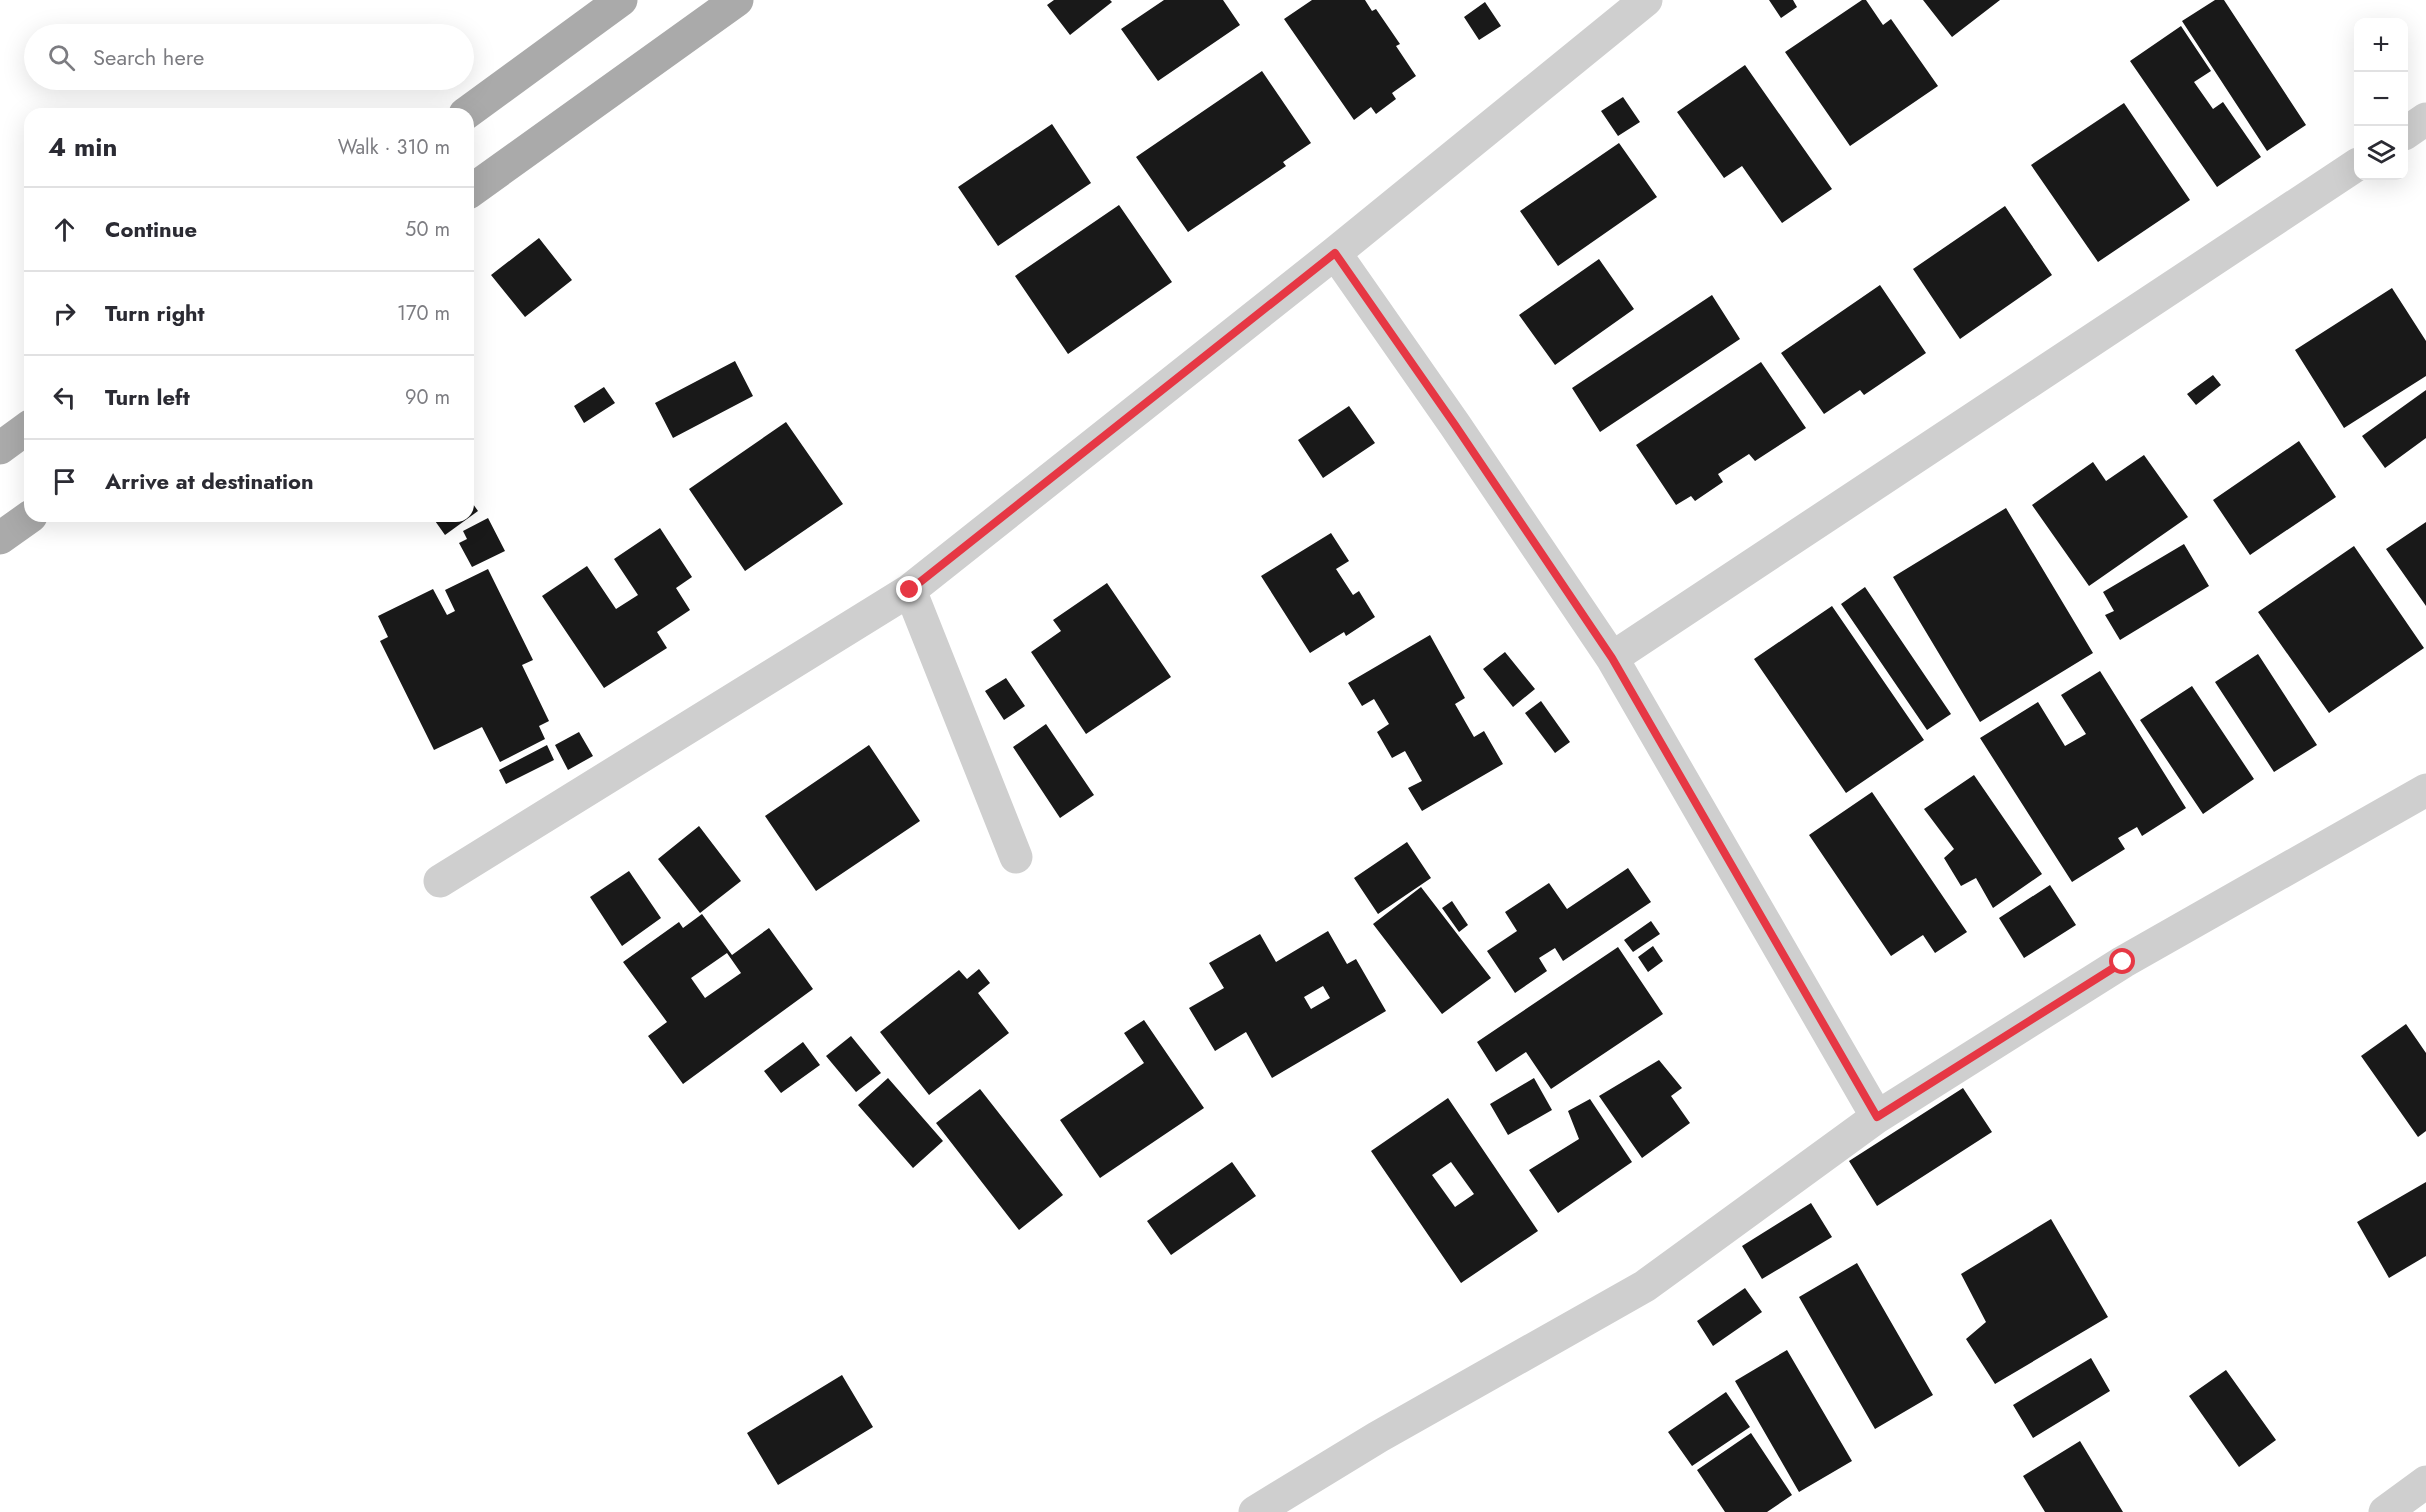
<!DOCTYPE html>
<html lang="en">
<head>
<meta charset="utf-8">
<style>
  :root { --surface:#fff; --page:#f2f2f3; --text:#2b2b33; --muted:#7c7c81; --line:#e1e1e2 }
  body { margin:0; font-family:Jost,sans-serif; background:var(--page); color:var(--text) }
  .controls { position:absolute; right:18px; top:18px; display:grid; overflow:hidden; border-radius:12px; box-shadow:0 6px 24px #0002 }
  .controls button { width:54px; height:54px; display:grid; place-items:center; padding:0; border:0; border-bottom:2px solid var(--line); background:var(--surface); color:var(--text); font:30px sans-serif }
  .stop { position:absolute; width:18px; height:18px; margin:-14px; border:4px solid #e63744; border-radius:50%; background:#fff }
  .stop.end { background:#e63744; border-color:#fff; box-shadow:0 2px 6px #0008 }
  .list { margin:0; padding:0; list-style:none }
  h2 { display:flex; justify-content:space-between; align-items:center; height:78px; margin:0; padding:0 24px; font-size:26px }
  h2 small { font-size:20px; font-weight:400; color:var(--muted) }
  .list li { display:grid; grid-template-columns:39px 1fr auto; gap:18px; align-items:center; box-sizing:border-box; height:84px; padding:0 24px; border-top:2px solid var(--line) }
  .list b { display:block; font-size:22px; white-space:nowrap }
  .list em { font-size:20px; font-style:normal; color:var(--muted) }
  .icon { flex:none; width:33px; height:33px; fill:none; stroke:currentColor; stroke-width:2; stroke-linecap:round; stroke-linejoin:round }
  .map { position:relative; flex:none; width:2426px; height:1512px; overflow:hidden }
  .search { position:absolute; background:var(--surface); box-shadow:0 6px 24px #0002; left:24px; top:24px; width:450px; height:66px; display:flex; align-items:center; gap:15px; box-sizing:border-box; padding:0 21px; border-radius:33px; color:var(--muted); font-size:22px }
  .panel { position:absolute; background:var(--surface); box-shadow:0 6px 24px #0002; left:24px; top:108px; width:450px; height:414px; border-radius:18px }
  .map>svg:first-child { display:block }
  .building { fill:#191919; fill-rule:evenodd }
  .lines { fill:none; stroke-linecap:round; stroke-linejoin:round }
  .minor { stroke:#cfcfcf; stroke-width:33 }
  .major { stroke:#aaa; stroke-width:33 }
  .route { stroke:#e63744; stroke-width:8 }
</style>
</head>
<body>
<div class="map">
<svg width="2426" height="1512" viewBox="0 0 2426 1512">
  <rect width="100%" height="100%" fill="#fff"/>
  <path class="building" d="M1054,0h56l2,2 -42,33 -23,-30z
    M1164,0h59l17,25 -82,56 -37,-52z
    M1312,0h53l7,11 4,-2 24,35 -4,2 20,30 -24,17 4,6 -20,15 -5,-7 -17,13 -70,-101z
    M1769,0h24l4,7 -16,11z
    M1862,0h4l17,25 8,-6 47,67 -88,60 -65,-94z
    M1923,0h77l-48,37z
    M2215,0h9l82,125 -39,26 -85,-130z
    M1485,2l16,24 -22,14 -15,-23z
    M2181,26l30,45 -17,11 19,27 10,-7 38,55 -44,30 -87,-126z
    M1745,65l87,124 -50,34 -40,-57 -18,12 -47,-66z
    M1262,71l49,72 -28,19 3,4 -98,66 -52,-75z
    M1623,97l17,25 -22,14 -17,-25z
    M2124,103l66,97 -92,62 -67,-97z
    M1052,124l39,59 -93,63 -40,-59z
    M1619,143l38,54 -99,69 -38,-55z
    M1119,205l53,77 -104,72 -53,-78z
    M2005,206l47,69 -92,64 -47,-70z
    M539,238l33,42 -47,37 -34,-42z
    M1599,259l35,50 -79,56 -36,-50z
    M1880,285l46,68 -62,42 -4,-5 -36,24 -43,-61z
    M2392,288l34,53v35l-82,52 -49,-78z
    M1712,295l28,44 -140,93 -28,-44z
    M735,361l18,35 -80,42 -18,-35z
    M1761,362l45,66 -51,33 -6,-7 -31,20 5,8 -28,19 -4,-5 -15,9 -40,-60z
    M2213,375l8,10 -25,20 -9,-11z
    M604,387l11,16 -31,20 -10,-17z
    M2426,390v48l-41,30 -23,-32z
    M1349,406l26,37 -52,35 -25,-38z
    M786,422l57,82 -98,67 -56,-82z
    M2299,441l37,56 -86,58 -37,-55z
    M2144,455l44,62 -99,69 -57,-81 61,-43 13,19z
    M468,497l10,14 -33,24 -12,-17 3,-2h32z
    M2006,508l87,145 -113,69 -87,-145z
    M488,518l17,33 -33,16 -13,-24 8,-4 -4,-8z
    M2426,522v84l-40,-57z
    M660,528l32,49 -16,11 14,22 -33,22 10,16 -63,40 -62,-92 45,-30 29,43 22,-14 -24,-36z
    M1331,533l18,28 -13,8 17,26 6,-4 16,26 -29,19 -2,-4 -34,21 -49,-77z
    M2184,544l25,42 -89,54 -15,-25 9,-4 -11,-19z
    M2354,546l70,102 -95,65 -71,-101z
    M488,569l45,91 -11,5 27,56 -10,5 6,13 -45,23 -18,-35 -48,23 -54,-109 8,-4 -10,-21 55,-27 14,26 8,-4 -10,-21z
    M1107,583l64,94 -85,57 -55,-82 30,-21 -8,-11z
    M1865,587l86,127 -24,16 -86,-126z
    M1832,606l92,134 -78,53 -92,-134z
    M1430,635l35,63 -10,6 19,33 10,-6 19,33 -81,47 -14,-23 14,-7 -17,-30 -13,7 -15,-26 12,-8 -15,-25 -12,7 -14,-23z
    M1505,652l30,37 -22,18 -30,-38z
    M2258,654l59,91 -43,27 -59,-90z
    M2100,671l86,137 -44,28 -5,-9 -19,11 7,11 -53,33 -92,-144 58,-36 27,44 21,-12 -25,-39z
    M1006,678l19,28 -21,14 -19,-29z
    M2192,686l62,93 -51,35 -63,-94z
    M1541,701l29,41 -15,11 -30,-40z
    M1046,724l48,71 -34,23 -47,-71z
    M579,732l14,24 -25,14 -13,-25z
    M547,745l7,15 -48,24 -7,-14z
    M869,745l51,76 -104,70 -51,-75z
    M1974,775l68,99 -49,34 -17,-30 -15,8 -17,-28 10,-9 -30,-40z
    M1872,792l95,140 -32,21 -12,-18 -32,21 -82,-121z
    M699,826l42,55 -41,32 -42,-54z
    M1407,842l24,36 -53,36 -24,-36z
    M1628,868l23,34 -88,59 -8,-13 -16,10 8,13 -32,22 -28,-42 30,-20 -12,-19 44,-29 18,26z
    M629,871l32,47 -39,28 -32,-49z
    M2050,885l26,40 -52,33 -25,-40z
    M1421,887l70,91 -49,36 -69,-90z
    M1452,901l16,24 -9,7 -17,-24z
    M702,914l30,41 37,-27 44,61 -130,95 -35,-48 19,-14 -44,-60 56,-40 4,6zM727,953l14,20 -36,25 -14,-20z
    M1651,921l9,13 -27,18 -9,-12z
    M1328,931l19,33 9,-5 30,52 -114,67 -26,-46 -31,19 -26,-43 35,-20 -15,-25 51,-29 16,28zM1323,986l7,12 -19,11 -7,-12z
    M1653,946l10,15 -15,11 -10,-15z
    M1618,947l45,67 -112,75 -25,-37 -30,20 -19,-30z
    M979,969l11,14 -12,10 31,40 -80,62 -49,-63 79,-62 8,9z
    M1144,1020l60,88 -104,70 -40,-58 84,-57 -20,-30z
    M2406,1024l20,29v78l-8,6 -57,-81z
    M851,1036l30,37 -25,19 -30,-36z
    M803,1042l17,23 -39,28 -17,-22z
    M1659,1060l23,28 -11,8 19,27 -48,35 -43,-62z
    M888,1078l55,63 -30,27 -55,-63z
    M1534,1078l18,32 -44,25 -18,-31z
    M1963,1088l29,44 -115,74 -28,-45z
    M980,1089l83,106 -44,35 -83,-107z
    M1448,1098l90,133 -77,52 -90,-132zM1451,1162l23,32 -19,13 -23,-32z
    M1590,1099l42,63 -74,51 -29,-43 50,-31 -11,-28z
    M1232,1162l24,34 -85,59 -24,-34z
    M2426,1182v74l-37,22 -32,-56z
    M1811,1203l21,34 -70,42 -20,-33z
    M2051,1219l57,98 -113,67 -29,-45 20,-17 -25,-48z
    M1857,1263l76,132 -58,34 -76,-132z
    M1745,1288l17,24 -49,34 -16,-25z
    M1787,1350l65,111 -53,31 -64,-111z
    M2091,1358l19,33 -77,47 -20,-33z
    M2226,1370l50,70 -37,27 -50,-71z
    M842,1375l31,52 -95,58 -31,-52z
    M1726,1392l24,35 -58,39 -24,-34z
    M1751,1433l41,62 -25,17h-42l-28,-42z
    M2080,1441l43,71h-78l-22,-36z"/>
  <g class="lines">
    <path class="minor" d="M2404,134l22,-15
      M1335,253l120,172 157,233 265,459
      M910,590l106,267
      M1612,658l746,-494
      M440,881l470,-291 425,-337 311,-253
      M1255,1512l123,-75 267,-151 232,-169 246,-155 303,-172
      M2385,1512l41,-30"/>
    <path class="major" d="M465,114l156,-114
      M468,193l269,-193
      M0,448l30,-22
      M0,538l31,-22"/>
  </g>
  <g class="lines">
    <path class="route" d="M910,590l425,-337 120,172 157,233 265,459 246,-155"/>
  </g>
</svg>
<div class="controls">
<button>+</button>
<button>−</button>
<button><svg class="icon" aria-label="layers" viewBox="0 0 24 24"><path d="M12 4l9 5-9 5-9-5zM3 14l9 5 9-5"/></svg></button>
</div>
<div class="stop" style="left:2123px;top:962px"></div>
<div class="stop end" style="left:910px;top:590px"></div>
<div class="search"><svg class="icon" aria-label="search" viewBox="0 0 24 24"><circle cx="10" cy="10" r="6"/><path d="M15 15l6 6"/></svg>Search here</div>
<section class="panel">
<h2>4 min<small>Walk · 310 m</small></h2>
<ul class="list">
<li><svg class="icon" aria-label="ahead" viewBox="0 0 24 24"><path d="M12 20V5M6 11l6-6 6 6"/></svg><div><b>Continue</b></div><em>50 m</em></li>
<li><svg class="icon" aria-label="right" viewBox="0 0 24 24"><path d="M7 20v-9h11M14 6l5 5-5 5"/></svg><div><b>Turn right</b></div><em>170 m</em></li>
<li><svg class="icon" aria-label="left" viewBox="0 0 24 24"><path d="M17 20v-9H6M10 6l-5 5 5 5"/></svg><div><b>Turn left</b></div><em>90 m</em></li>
<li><svg class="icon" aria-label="arrive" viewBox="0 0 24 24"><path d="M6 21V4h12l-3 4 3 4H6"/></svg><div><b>Arrive at destination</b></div></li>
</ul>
</section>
</div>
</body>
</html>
